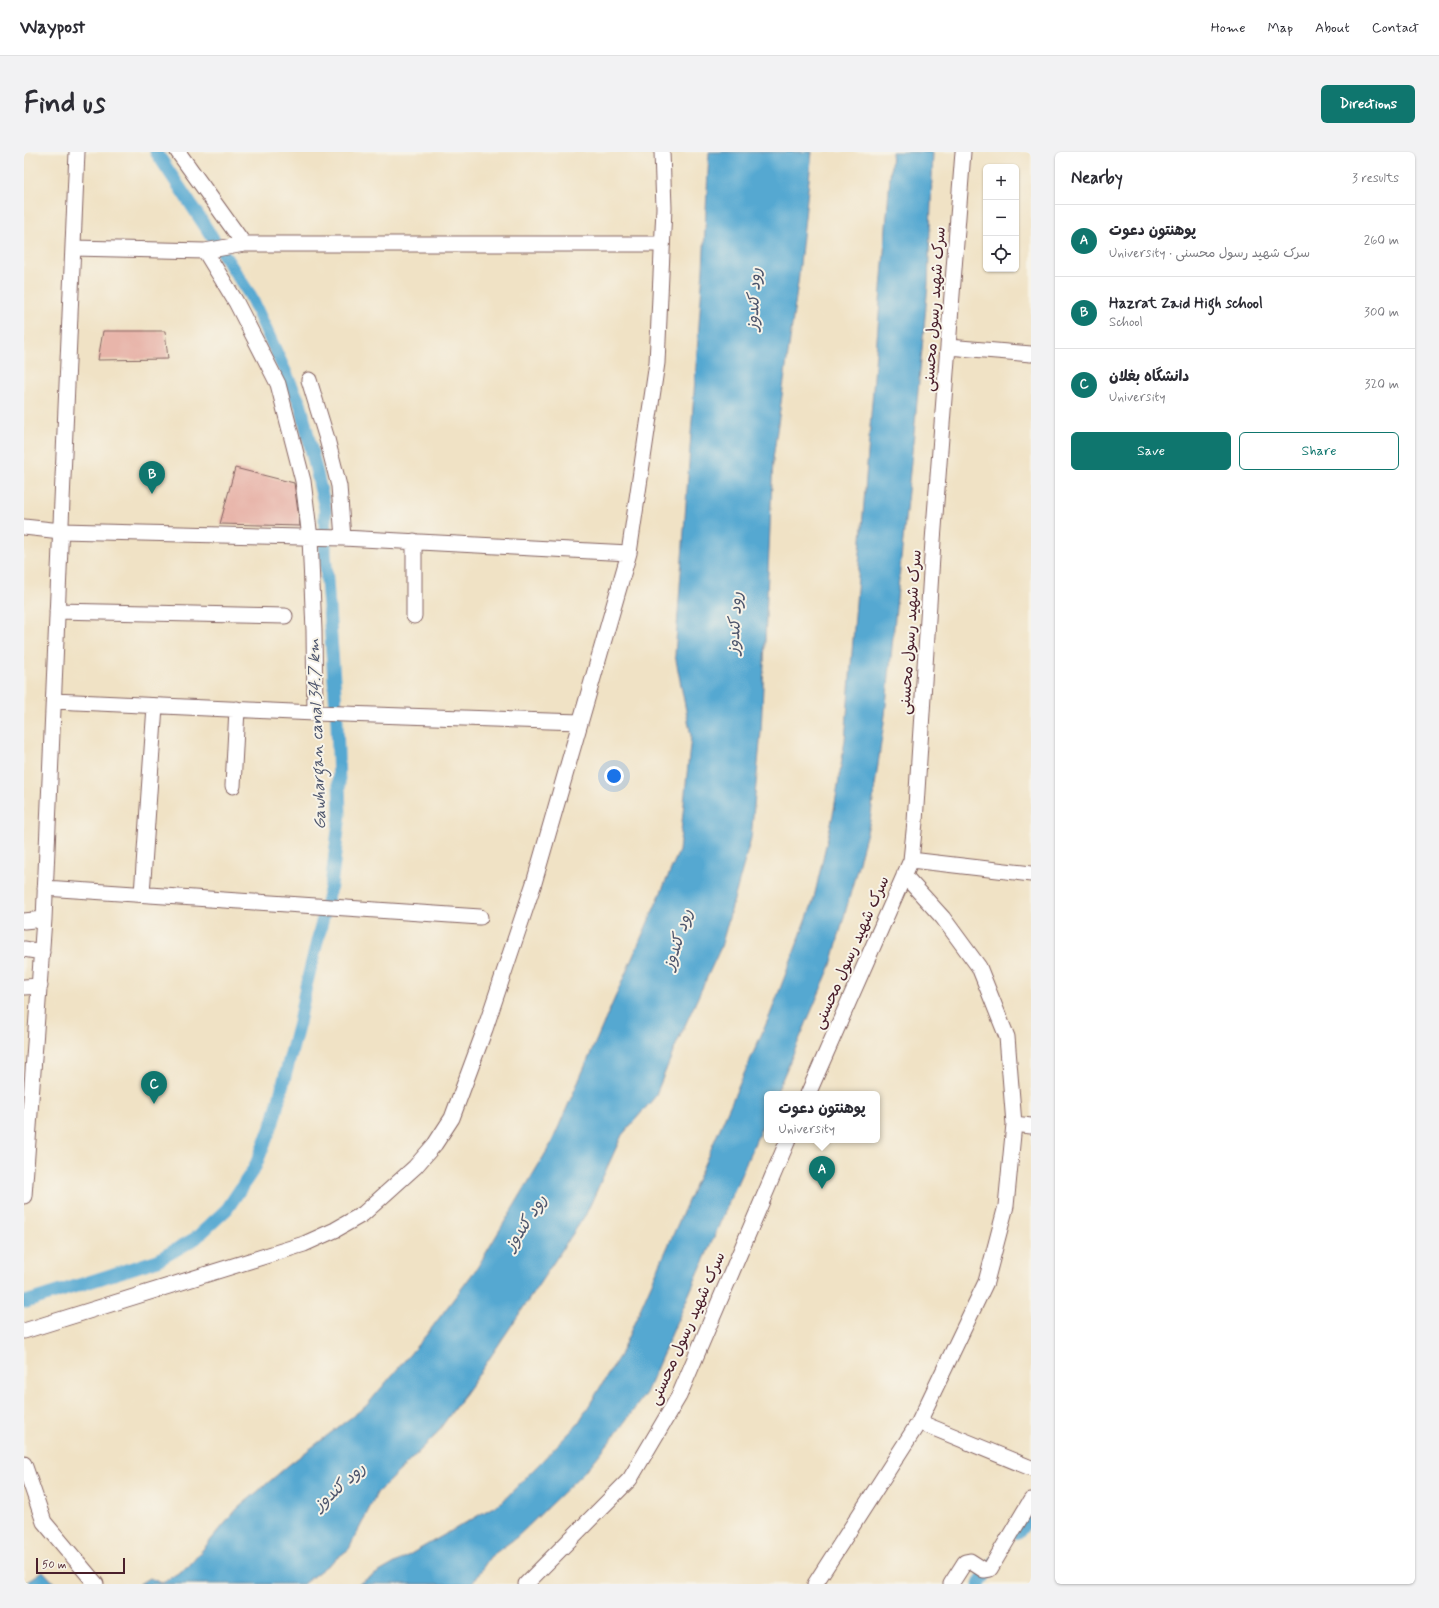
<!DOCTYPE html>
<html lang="en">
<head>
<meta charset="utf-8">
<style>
  :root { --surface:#fff; --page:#f2f2f3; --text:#2b2b33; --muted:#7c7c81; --line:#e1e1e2; --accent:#0f766e }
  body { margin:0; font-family:Mynerve,"Playpen Sans Arabic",sans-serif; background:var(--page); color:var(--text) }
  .controls { position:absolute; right:12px; top:12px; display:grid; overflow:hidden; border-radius:6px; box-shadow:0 1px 3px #0004 }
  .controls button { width:36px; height:36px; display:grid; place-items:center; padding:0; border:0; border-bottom:1px solid var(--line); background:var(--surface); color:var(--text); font:20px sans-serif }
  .scale { position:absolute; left:12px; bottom:10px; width:89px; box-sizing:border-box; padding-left:4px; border:2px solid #4a1f2b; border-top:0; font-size:11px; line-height:14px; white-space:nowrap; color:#4a1f2b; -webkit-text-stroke:3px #f7f3e8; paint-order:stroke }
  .you { position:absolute; left:590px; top:624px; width:14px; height:14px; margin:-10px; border:3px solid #fff; border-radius:50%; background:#1a73e8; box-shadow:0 0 0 6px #1a73e833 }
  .badge { display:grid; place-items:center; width:26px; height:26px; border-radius:50%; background:var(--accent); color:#fff; font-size:13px; font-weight:700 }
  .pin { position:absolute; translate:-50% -33px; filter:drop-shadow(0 1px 2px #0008) }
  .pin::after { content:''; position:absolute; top:21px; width:14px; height:12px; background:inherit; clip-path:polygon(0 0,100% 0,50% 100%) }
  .popup { position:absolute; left:740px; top:939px; width:116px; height:52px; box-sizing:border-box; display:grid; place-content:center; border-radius:6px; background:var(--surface); filter:drop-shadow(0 1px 3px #0005); font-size:13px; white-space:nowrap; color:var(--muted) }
  .popup b { font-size:15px; color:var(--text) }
  .popup::after { content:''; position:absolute; left:50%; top:100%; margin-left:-8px; border:8px solid transparent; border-top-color:var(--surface) }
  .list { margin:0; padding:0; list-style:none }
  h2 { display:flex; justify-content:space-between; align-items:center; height:52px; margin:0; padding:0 16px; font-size:17px }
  h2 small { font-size:13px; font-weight:400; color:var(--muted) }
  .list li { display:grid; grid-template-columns:26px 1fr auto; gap:12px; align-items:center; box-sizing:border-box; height:72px; padding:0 16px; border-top:1px solid var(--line) }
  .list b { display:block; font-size:15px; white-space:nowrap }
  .list p { margin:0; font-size:13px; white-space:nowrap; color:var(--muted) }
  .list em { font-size:13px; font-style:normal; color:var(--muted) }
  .actions { display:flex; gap:8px; padding:12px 16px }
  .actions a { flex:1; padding:9px 0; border:1px solid var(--accent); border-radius:6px; text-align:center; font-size:14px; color:var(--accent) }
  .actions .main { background:var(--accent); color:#fff }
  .icon { flex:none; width:22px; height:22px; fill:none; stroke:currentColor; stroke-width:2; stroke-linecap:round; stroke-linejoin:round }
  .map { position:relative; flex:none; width:1007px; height:1432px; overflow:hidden; border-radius:6px }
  header { display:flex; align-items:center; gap:24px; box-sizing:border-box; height:56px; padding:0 20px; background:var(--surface); border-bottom:1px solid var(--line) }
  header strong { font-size:19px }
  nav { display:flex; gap:22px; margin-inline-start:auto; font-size:14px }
  .intro { display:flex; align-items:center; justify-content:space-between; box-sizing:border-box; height:96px; padding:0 24px }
  h1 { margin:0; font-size:28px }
  .button { padding:10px 18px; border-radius:6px; background:var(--accent); color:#fff; font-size:14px; font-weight:700 }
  main { display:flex; gap:24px; padding:0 24px }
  aside { flex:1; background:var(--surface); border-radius:6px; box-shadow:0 1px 3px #0004 }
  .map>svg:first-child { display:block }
  .water { fill:#55a8d1; stroke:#50647e }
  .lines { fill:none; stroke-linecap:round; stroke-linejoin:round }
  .canal { stroke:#55a8d1; stroke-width:13 }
  .building { fill:#e8b5aa }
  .minor-casing { stroke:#846361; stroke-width:17 }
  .minor { stroke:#fff; stroke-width:15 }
  .labels { text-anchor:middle; stroke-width:4; stroke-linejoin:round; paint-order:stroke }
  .street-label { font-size:16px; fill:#4a1f2b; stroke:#f7f3e8 }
  .water-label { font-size:17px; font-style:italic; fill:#4e566d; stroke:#f7f3e8 }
</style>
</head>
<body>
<header>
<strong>Waypost</strong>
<nav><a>Home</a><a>Map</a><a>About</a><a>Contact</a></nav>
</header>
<div class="intro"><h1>Find us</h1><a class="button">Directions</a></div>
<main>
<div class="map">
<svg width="1007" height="1432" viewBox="0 0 1007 1432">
  <rect width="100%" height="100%" fill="#f7f3e8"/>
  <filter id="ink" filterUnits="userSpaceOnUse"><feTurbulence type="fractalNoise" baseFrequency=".025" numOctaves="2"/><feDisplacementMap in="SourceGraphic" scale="8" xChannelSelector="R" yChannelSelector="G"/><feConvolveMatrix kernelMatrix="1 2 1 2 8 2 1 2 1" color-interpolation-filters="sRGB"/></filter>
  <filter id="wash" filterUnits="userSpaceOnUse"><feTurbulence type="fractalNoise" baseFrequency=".012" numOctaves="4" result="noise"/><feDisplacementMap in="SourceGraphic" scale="16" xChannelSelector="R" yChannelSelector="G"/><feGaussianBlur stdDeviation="0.9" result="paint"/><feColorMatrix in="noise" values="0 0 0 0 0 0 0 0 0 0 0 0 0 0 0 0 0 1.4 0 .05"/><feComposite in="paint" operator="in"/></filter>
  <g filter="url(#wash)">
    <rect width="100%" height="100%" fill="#f0e2c5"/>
    <path class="water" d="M685,0h103l-14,131 -25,176 -12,273 -10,106 -30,109 -45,98 -21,52 -33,38 -36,79 -107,160 -45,63 -57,56 -28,56 -46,35h-164l10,-6 13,5 26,-16 49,-58 53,-45 76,-58 61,-72 50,-66 74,-124 128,-293 12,-115 -16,-81 28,-386z
      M868,0h41l-5,133 -13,138 -30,292 -15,106 -39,144 -55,129h-9v21l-121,278 -28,38 -28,35 -73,71 -27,20 -18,27h-114l144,-82 75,-77 43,-70 150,-340 43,-113 21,-92 11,-70z
      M19,1419l12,13h-31z"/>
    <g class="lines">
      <path class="canal" d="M2,1150l132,-42 38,-22 31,-29 28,-42 18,-45 26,-99 7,-37 25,-100 9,-72 -3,-92 -12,-170v-44l-24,-102 -51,-111 -66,-101 -28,-42
        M994,1381l13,-18
        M955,1432l16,-21"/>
    </g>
    <g id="blocks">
      <path class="building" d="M79,179h62l3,28 -70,1z
        M211,316l59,15 6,43 -80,-2z"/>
    </g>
  </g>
  <g filter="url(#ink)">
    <use href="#blocks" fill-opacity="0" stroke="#846361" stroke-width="1"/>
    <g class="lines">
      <g class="minor-casing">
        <path id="minor" d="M154,0l66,92
          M49,96l132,3 39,-7h418
          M181,99l31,51 42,82 25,97 7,57 4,93 1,82
          M924,195l83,7
          M285,228l18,59 12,47 4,52
          M0,375l37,4 282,7 286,15 28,-190 7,-155 -2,-56
          M33,459l228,5
          M390,464v-75
          M30,549l261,12 265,9
          M209,634l4,-77
          M887,708l120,14
          M21,736l435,29
          M118,742l13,-188
          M0,769l20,-2
          M0,797l18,3
          M0,835l16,-1
          M784,942l103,-234 4,-38 18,-281 30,-389
          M990,972l17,2
          M0,1044l20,-277 33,-767
          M0,1179l280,-87 31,-14 28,-16 52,-47 20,-23 17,-26 33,-89 49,-146 95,-330
          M895,1270l112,46
          M0,1312l20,58 52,62
          M502,1432l104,-105 49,-83 109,-256
          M791,1432l104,-162 67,-140 20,-76 8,-82 -7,-87 -28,-70 -36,-49 -39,-43
          M927,1432l14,-22 5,-1 14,9 6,-1 41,-69"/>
      </g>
      <use href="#minor" class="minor"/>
    </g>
  </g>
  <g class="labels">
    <g class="street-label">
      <text transform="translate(909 157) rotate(-86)" y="6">سرک شهید رسول محسنی</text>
      <text transform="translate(885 480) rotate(-86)" y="6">سرک شهید رسول محسنی</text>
      <text transform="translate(826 800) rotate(-66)" y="6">سرک شهید رسول محسنی</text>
      <text transform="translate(662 1176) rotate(-66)" y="6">سرک شهید رسول محسنی</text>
    </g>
    <g class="water-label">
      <text transform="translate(729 147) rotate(-87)" y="6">رود کندوز</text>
      <text transform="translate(710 471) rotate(-87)" y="6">رود کندوز</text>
      <text transform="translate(292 582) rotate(-92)" y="6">Gawhargan canal 34.7 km</text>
      <text transform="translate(653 787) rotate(-72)" y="6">رود کندوز</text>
      <text transform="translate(501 1070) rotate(-57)" y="6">رود کندوز</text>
      <text transform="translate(315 1334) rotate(-42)" y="6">رود کندوز</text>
    </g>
  </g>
</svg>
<div class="controls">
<button>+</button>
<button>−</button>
<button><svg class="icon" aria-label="locate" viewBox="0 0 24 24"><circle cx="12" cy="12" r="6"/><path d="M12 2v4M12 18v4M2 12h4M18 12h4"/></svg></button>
</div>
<div class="scale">50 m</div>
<div class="you"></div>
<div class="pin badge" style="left:798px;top:1037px">A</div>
<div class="popup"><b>پوهنتون دعوت</b>University</div>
<div class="pin badge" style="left:128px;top:342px">B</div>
<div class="pin badge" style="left:130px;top:952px">C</div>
</div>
<aside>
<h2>Nearby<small>3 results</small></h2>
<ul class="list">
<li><span class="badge">A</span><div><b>پوهنتون دعوت</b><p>University · سرک شهید رسول محسنی</p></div><em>260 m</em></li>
<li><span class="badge">B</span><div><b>Hazrat Zaid High school</b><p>School</p></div><em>300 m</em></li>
<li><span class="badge">C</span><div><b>دانشگاه بغلان</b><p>University</p></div><em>320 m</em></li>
</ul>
<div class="actions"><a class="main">Save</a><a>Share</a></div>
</aside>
</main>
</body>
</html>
